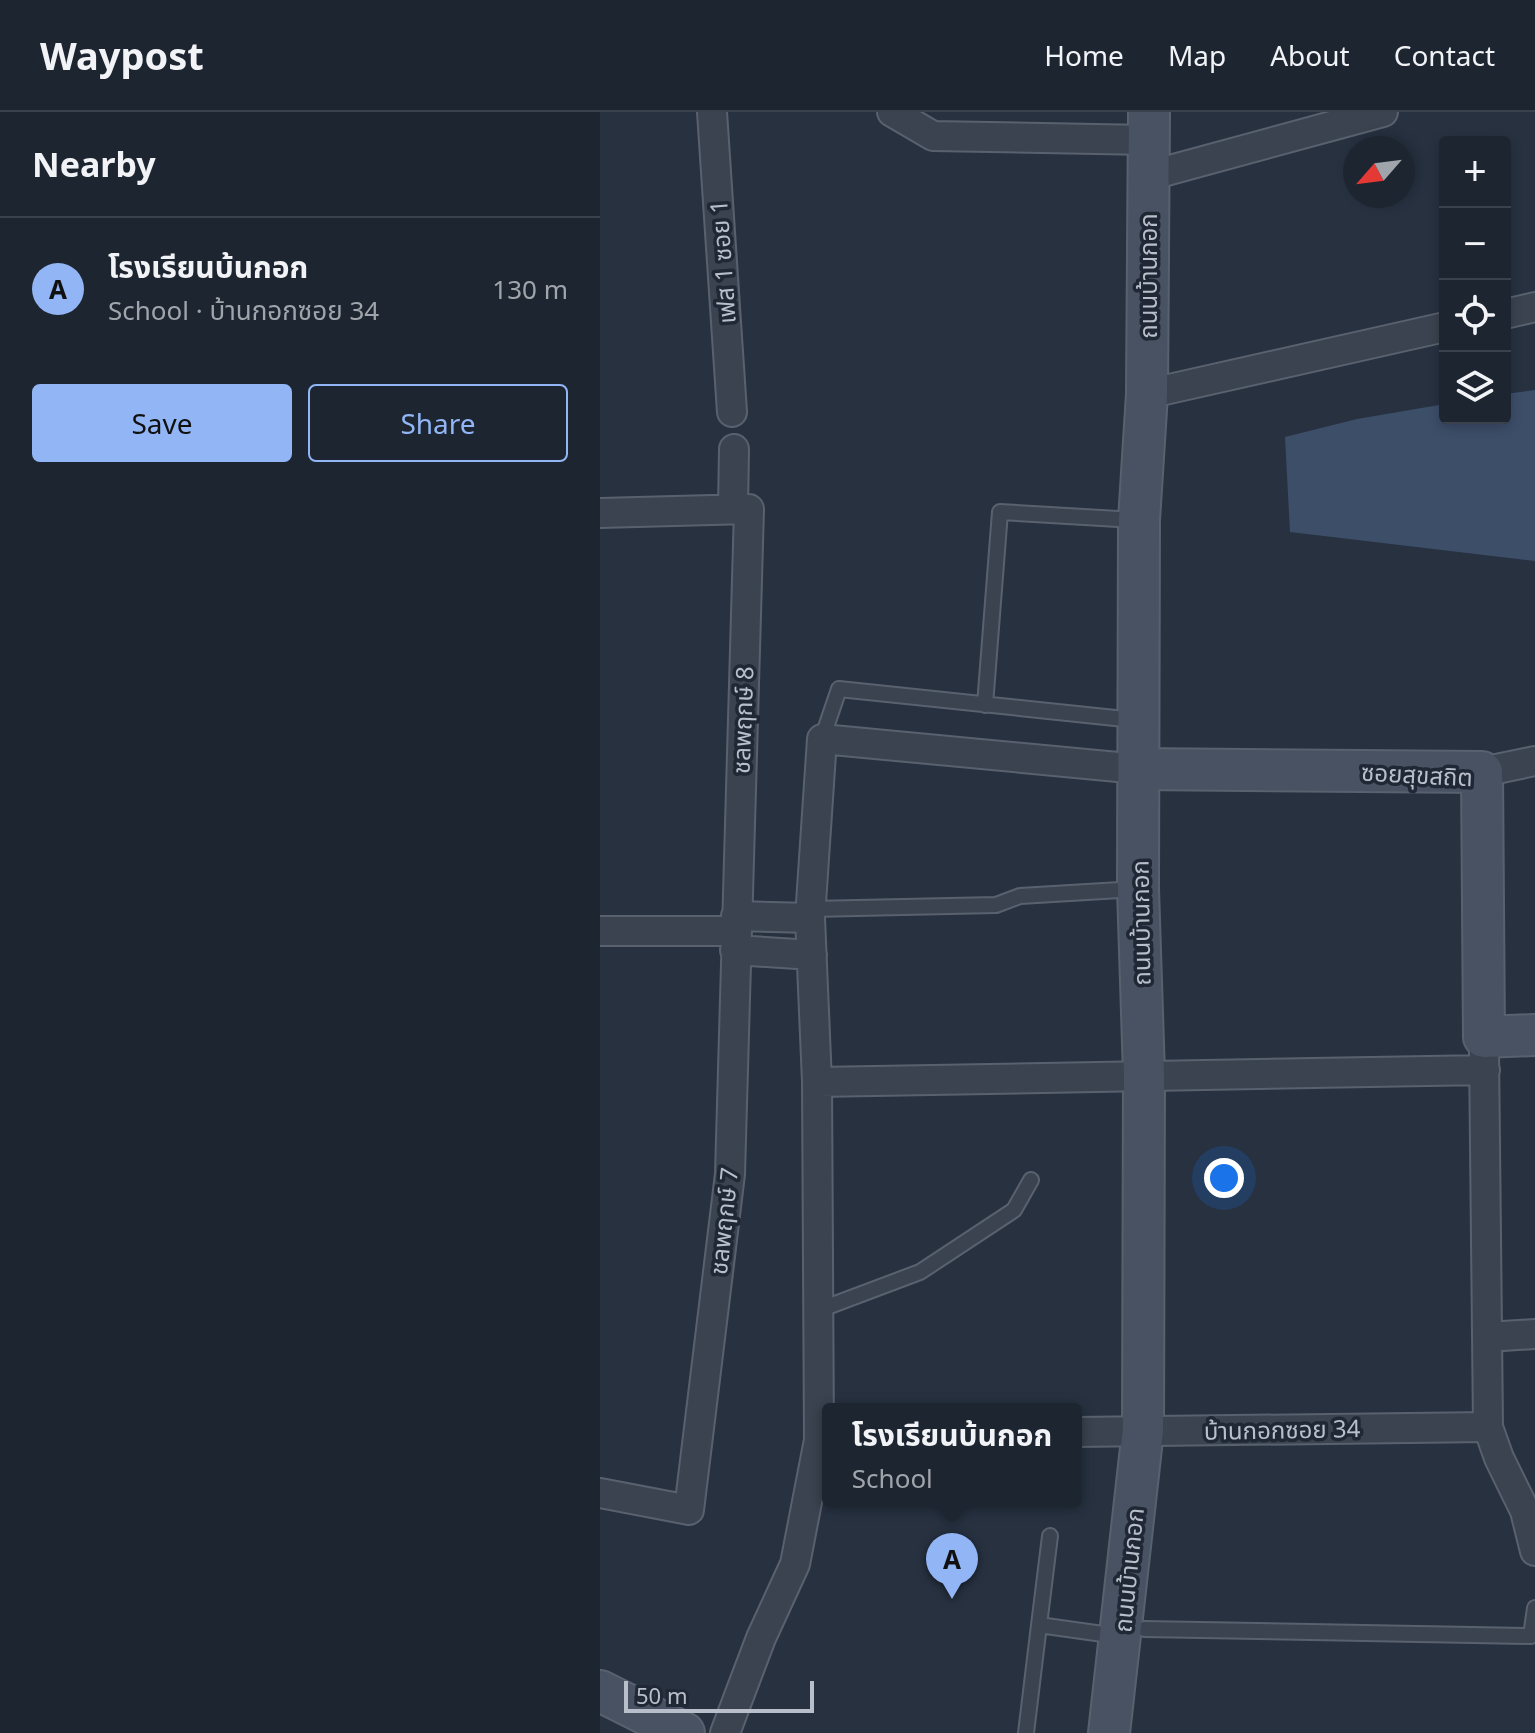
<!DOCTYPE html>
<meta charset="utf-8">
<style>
body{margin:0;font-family:"Noto Sans","Noto Sans Thai",sans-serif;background:#2a313c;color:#f1f3f6}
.controls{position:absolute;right:24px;top:24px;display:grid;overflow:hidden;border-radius:8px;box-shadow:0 4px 12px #0003}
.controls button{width:72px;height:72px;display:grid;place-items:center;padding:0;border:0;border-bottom:2px solid #3b424c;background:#1d2530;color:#f1f3f6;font:40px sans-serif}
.compass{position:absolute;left:743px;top:24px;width:72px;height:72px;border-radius:50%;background:#1d2530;box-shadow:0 4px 12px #0003;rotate:242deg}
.scale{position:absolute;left:24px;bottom:20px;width:190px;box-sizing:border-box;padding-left:8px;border:4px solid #b8bfcb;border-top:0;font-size:22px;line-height:28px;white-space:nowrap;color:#b8bfcb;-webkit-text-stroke:6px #202836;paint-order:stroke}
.you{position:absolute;left:624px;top:1066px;width:28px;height:28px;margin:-20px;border:6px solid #fff;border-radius:50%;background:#1a73e8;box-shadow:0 0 0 12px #1a73e833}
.badge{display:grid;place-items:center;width:52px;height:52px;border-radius:50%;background:#92b6f5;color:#111;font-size:26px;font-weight:700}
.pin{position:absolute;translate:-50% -66px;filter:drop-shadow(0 2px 4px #0008)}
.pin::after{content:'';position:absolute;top:42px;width:28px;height:24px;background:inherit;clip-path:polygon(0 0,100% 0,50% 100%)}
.popup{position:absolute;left:222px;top:1291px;width:260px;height:104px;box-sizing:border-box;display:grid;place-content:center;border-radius:8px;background:#1d2530;filter:drop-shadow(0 2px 6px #0005);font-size:26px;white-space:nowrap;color:#a0a5ab}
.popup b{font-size:30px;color:#f1f3f6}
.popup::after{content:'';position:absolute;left:50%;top:100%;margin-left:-16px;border:16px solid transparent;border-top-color:#1d2530}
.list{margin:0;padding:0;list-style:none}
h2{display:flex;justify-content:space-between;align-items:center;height:104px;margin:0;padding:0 32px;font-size:34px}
h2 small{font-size:26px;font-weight:400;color:#a0a5ab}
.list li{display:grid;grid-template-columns:52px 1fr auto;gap:24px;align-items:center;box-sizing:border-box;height:144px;padding:0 32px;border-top:2px solid #3b424c}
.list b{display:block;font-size:30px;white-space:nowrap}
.list p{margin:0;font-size:26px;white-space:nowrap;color:#a0a5ab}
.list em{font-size:26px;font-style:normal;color:#a0a5ab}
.actions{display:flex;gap:16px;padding:24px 32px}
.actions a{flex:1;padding:18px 0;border:2px solid #92b6f5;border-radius:8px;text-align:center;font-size:28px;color:#92b6f5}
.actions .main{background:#92b6f5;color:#111}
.icon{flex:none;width:44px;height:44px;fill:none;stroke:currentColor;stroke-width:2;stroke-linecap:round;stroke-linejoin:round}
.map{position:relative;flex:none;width:935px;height:1621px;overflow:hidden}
header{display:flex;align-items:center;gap:48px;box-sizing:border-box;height:112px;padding:0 40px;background:#1d2530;border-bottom:2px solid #3b424c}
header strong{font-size:38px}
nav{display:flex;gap:44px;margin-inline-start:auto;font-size:28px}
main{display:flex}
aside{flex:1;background:#1d2530}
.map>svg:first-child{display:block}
.water{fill:#3d4e69}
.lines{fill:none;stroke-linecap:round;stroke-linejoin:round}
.lane-casing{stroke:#59616e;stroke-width:18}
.street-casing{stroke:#59616e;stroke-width:32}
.secondary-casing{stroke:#59616e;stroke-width:44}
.lane{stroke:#3b4350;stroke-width:14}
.street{stroke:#3b4350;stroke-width:28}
.secondary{stroke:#495263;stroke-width:40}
.labels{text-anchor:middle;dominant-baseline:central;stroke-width:7;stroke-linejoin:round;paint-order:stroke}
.street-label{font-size:24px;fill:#b8bfcb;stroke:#202836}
</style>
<header>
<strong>Waypost</strong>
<nav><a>Home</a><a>Map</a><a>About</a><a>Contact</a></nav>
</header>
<main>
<aside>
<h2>Nearby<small></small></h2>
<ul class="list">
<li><span class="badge">A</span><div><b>โรงเรียนบ้นกอก</b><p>School · บ้านกอกซอย 34</p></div><em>130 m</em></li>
</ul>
<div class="actions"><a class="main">Save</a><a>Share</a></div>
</aside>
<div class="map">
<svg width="935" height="1621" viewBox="0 0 935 1621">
<rect width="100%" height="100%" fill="#273140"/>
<path class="water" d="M 935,278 L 935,449 L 690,420 L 685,325 L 757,307 L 845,292 L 845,306 L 905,306 L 905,282 Z"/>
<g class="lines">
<defs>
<path id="lane" d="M 385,593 L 400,400 L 535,408
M 222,627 L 239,577 L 534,608
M 211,797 L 396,793 L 420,784 L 537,777
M 219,1198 L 320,1160 L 414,1098 L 431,1068
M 439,1513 L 450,1424
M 544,1517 L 931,1524 L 935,1496
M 426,1621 L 439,1513 L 517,1524"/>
<path id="street" d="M 112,0 L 132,300
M 292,0 L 333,24 L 548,28
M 548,64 L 783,0
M 905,202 L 935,195
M 547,282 L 845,215
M 133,397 L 134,337
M 0,401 L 149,397 L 130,1062 L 89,1398 L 0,1381
M 882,660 L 935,649
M 136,804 L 210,806
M 0,819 L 136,819
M 135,838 L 212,843
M 884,938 L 888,1315 L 899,1346 L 925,1399 L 935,1439
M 217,970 L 885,958
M 887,1225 L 935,1222
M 476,1320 L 888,1315
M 125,1621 L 161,1526 L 195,1452 L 219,1328 L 217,970 L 210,806 L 222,627 L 539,657"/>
<path id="secondary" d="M 539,657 L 882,660 L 884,925 L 935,923
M 0,1579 L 84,1621
M 509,1621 L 543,1318 L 544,963 L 538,777 L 539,408 L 547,282 L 549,0"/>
</defs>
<use href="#lane" class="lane-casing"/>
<use href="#street" class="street-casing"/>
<use href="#secondary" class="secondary-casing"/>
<use href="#lane" class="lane"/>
<use href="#street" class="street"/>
<use href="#secondary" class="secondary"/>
</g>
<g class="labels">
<g class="street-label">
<text transform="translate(122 150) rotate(-94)">เฟส 1 ซอย 1</text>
<text transform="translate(547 164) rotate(-90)">ถนนบ้านกอก</text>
<text transform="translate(142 608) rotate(-88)">ชลพฤกษ์ 8</text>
<text transform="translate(817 662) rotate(3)">ซอยสุขสถิต</text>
<text transform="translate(540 811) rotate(-91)">ถนนบ้านกอก</text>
<text transform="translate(123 1109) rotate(-84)">ชลพฤกษ์ 7</text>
<text transform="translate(682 1317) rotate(-1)">บ้านกอกซอย 34</text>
<text transform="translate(528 1458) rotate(-84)">ถนนบ้านกอก</text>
</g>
</g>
</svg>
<div class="controls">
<button>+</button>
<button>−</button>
<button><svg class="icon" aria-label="locate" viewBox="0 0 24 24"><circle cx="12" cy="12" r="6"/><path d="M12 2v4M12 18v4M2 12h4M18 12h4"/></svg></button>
<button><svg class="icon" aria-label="layers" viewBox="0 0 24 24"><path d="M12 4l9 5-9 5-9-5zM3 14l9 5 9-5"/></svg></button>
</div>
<svg class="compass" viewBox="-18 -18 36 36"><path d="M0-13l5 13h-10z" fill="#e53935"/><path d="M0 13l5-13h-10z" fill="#a0a5ab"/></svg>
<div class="scale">50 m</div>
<div class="you"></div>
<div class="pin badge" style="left:352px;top:1487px">A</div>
<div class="popup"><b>โรงเรียนบ้นกอก</b>School</div>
</div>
</main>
